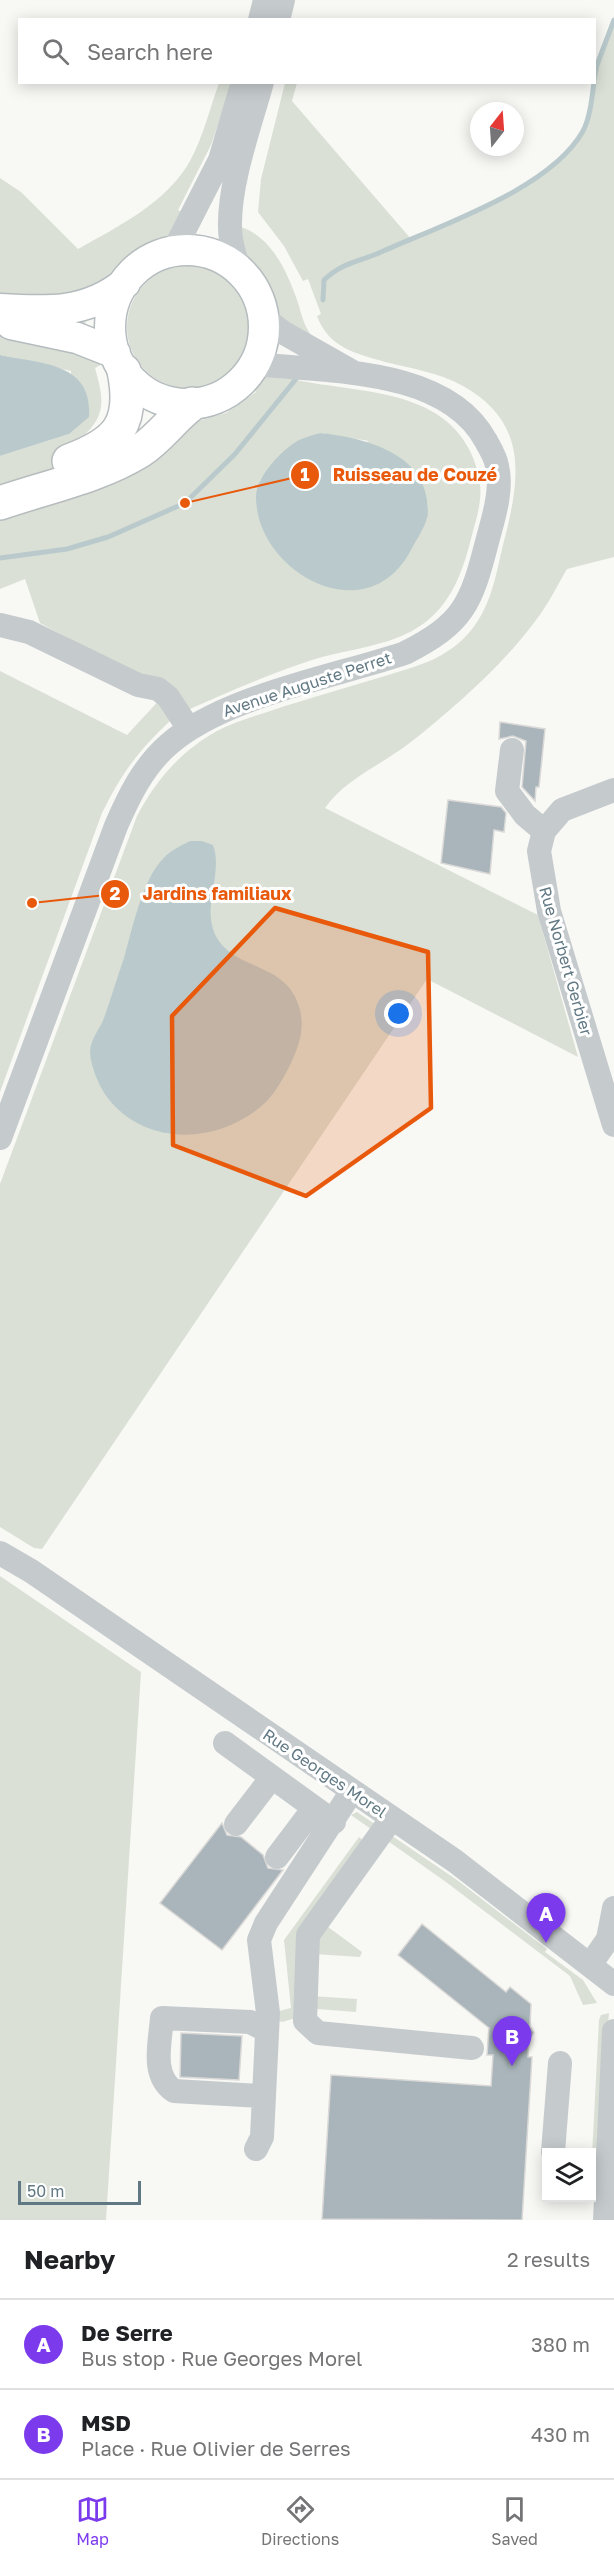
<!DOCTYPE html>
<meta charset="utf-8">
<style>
body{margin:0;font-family:"Golos Text",sans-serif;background:#f2f2f2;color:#202124}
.controls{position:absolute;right:18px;bottom:18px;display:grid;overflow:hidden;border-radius:0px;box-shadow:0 3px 15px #0003}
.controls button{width:54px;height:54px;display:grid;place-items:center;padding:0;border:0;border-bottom:2px solid #e0e0e0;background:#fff;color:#202124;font:30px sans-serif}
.compass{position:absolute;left:470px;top:102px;width:54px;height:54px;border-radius:50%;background:#fff;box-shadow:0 3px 15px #0003;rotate:17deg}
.scale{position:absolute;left:18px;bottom:15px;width:123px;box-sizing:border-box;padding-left:6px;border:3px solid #607883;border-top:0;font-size:16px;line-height:21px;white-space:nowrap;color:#607883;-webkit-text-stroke:4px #fff;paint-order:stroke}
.you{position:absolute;left:399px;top:1014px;width:21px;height:21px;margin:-15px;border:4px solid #fff;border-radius:50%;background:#1a73e8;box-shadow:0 0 0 9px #1a73e833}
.badge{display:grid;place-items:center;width:39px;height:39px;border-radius:50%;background:#7c3aed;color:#fff;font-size:20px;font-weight:700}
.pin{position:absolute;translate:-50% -50px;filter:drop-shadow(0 2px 3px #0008)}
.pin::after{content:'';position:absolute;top:32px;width:21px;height:18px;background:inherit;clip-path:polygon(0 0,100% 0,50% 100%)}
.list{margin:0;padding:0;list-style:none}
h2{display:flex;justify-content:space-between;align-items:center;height:78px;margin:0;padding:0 24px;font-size:26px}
h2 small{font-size:20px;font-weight:400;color:#757577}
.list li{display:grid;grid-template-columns:39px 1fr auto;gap:18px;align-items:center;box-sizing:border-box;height:90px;padding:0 24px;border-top:2px solid #e0e0e0}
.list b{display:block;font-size:22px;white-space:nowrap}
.list p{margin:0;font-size:20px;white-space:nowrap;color:#757577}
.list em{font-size:20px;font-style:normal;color:#757577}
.icon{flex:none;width:33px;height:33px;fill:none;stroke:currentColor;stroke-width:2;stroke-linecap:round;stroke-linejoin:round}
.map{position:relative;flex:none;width:614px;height:2220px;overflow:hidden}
.search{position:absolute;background:#fff;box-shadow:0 3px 15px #0003;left:18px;right:18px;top:18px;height:66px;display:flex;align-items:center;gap:15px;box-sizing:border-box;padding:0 21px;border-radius:0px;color:#757577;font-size:22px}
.sheet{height:258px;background:#fff}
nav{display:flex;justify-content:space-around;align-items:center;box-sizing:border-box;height:84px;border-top:2px solid #e0e0e0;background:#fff;font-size:16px;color:#757577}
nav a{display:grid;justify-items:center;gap:3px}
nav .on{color:#7c3aed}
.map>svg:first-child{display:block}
.green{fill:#dae0d5;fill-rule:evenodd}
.water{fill:#bacacc}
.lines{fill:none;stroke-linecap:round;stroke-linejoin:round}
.stream{stroke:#bacacc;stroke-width:5}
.building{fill:#a9b5ba;stroke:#dad9d7;stroke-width:1.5}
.major-casing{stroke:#b5bcbf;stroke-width:33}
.highway-casing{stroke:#b7bcbf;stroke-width:36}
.minor{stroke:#c5cacd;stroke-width:24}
.major{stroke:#fff;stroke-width:30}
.highway{stroke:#fff;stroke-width:33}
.marked{fill:#e8590c;fill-opacity:0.2;stroke:#e8590c;stroke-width:4.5;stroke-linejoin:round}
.labels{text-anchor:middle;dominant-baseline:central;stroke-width:6;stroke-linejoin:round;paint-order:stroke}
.street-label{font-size:16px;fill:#607883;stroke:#fff}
.leader{fill:none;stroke:#e8590c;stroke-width:2}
.callout-dot{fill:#e8590c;stroke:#fff;stroke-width:2}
.mark-label{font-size:18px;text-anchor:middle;font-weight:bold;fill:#fff}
.callout-label{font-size:18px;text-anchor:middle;font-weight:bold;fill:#e8590c;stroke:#fff;stroke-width:6;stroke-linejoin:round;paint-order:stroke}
</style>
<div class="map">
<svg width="614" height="2220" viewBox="0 0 614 2220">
<rect width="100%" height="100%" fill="#f8f8f5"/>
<path class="green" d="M 614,20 L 614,557 L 567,569 C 557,586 548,605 536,620 C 502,666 456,706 411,742 C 383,764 345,779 325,808 L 538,915 L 578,1057 L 427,979 L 42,1549 L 34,1548 L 0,1527 L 0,1184 L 137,816 C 156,780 181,751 217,731 C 238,720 262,714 285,706 C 318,696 351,686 385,676 C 406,669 429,664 448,651 C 467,639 481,620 489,598 C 496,580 499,560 504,541 C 520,479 529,423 463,386 C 440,373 410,368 385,362 C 355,353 329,348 317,316 L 321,314 L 308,279 L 303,281 L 284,246 L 258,212 L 261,179 L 285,83 L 297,83 L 292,101 L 411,239 L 535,180 L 577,141 L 585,128 L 597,65 Z
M 219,83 L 232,83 L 211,145 L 178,210 L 184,213 L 169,235 L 135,250 L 106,280 L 83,294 L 88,350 L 104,363 L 95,368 C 104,400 107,416 80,439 L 126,476 L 195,422 L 226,413 L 256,392 L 252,388 L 266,375 L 284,377 C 347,394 437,384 470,451 C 477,466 482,483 480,499 C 479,513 474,526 471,539 C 461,578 448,611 412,631 C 382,647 344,650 312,660 C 270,674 230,691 190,709 L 148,681 L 40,623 L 25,579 L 0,589 L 0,456 L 69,434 L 71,371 L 0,355 L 0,178 L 21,192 L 78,249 C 119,226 166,203 190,161 C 203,137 210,108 219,83 ZM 320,433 L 369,441 L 260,481 L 298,441 Z
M 241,227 C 271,237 287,271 297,300 C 301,311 303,325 311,335 L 276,315 L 266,285 L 244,251 Z
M127 327a61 61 0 1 1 122 0a61 61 0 1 1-122 0Z
M 0,671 L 127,735 L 163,696 L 170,721 C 137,752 122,773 102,813 L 0,1092 Z
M 0,1576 L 141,1672 L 106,2220 L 0,2220 Z
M 357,1812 L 457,1880 L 547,1949 L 545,1952 L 583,1980 L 597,2003 L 583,2005 L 570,1976 L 446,1882 L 351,1815 Z
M 359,1837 L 366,1843 L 301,1932 L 296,2018 L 282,2022 L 274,2019 L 275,2012 L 291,2008 L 284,1940 Z
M 324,1924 L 362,1952 L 360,1957 L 314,1954 Z
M 311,1996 L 357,1999 L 356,2012 L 317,2009 Z
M 609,2013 L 597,2155 L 592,2156 L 599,2020 L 601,2015 Z"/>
<path class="water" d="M 0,355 C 41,364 93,362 89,417 L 69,434 L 0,456 Z
M 320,433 C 360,437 421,451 427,500 C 427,506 429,513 427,518 C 424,529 416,540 411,550 C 367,634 256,572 256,497 C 256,477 282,449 299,440 C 305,437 313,435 320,433 Z
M 190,841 L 202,841 L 213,845 C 225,876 195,915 223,946 C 247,971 289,966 300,1010 C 305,1031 298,1049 289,1067 C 283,1079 276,1091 267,1101 C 223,1144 146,1149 107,1097 C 99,1086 90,1065 90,1051 C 91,1038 100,1029 104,1018 C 111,998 117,978 124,958 C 132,930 142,882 161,861 C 169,851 180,846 190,841 Z"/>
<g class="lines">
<path class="stream" d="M 594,80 L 597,65 L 614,20
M 323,300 L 324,280 C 343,262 359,262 381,252 C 439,226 551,189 583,131 C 590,118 592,98 594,82
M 0,558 L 67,549 L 108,537 L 185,503 L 235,454 L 296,379"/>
</g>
<path class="building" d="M 500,722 L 545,729 L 539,787 L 536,787 L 535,801 L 522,787 L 526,741 L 513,736 L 499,739 Z
M 448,800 L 501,807 L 506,813 L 504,832 L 494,830 L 490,874 L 441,863 Z
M 222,1823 L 227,1835 L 241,1837 L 263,1855 L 268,1868 L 283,1870 L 222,1950 L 160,1903 Z
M 422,1924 L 506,1992 L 510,1987 L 531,2004 L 530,2026 L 534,2033 L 529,2039 L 528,2057 L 532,2057 L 522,2220 L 322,2219 L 331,2075 L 491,2086 L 493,2055 L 487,2055 L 489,2028 L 398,1955 Z
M 181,2033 L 242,2036 L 239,2080 L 180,2077 Z"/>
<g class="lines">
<defs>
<path id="major" d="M110 327a77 77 0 1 1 154 0a77 77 0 1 1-154 0Z
M 0,309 C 47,312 87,314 125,283
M 11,324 L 77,338 L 115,353"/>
<path id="highway" d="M 69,461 C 117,443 135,425 124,371
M 0,503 C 46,487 98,477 140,451 C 160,438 173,418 192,404"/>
</defs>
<use href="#major" class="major-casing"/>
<use href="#highway" class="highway-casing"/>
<path class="minor" d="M 260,20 L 265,0
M 278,20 L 283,0
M 173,252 L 220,160 L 243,82
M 240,272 C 235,257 230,242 230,227 C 229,182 250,126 262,82
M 264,318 L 284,333 L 351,371
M 0,625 L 29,632 L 138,685 L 158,689 L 168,697 L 189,729
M 512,750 L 507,791 L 525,815 L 544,831
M 614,790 L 562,810 L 544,831 L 539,851 L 549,911 L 614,1125
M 0,1138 L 116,826 C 129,796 143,767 168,745 C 223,696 334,677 405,653 C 464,623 471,604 487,542 C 493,519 503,490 497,466 C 496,458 490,448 486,441 C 446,367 328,372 255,364
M 0,1553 L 31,1571 L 455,1861 L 614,1984
M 225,1743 L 334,1822
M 392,1818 L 308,1935 L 305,2021 L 318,2033 L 472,2048
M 236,1824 L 272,1777
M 277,1857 L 314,1808
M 590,1965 L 608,1939 L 614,1908
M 262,2096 L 174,2091 C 151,2075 160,2044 162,2018 L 250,2022 L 266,2030
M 256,2149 L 262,2137 L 268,2013 L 259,1940 L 266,1923 L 352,1791
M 553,2152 L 560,2063
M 605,2220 L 614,2031"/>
<use href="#major" class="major"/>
<use href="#highway" class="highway"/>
</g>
<path class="marked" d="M 275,908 L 428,952 L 431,1108 L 306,1196 L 173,1145 L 172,1016 Z"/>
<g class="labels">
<g class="street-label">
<text transform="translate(307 684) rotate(-18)">Avenue Auguste Perret</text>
<text transform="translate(566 961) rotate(74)">Rue Norbert Gerbier</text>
<text transform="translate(325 1773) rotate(34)">Rue Georges Morel</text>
</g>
</g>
<path class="leader" d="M185 503L305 475M32 903L115 894"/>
<g class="callout-dot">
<circle cx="185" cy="503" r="6"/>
<circle cx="32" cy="903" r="6"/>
<circle cx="305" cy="475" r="15"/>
<circle cx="115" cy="894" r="15"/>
</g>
<g class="mark-label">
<text x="305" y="481">1</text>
<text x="115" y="900">2</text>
</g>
<g class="callout-label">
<text x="415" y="481">Ruisseau de Couzé</text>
<text x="217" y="900">Jardins familiaux</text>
</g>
</svg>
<div class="controls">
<button><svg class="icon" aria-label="layers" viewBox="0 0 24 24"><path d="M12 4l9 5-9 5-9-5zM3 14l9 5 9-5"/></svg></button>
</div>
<svg class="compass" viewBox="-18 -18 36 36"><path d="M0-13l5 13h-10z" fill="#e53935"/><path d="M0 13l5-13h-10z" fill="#757577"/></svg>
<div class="scale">50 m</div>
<div class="you"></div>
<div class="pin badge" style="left:546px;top:1943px">A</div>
<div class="pin badge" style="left:512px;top:2066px">B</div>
<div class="search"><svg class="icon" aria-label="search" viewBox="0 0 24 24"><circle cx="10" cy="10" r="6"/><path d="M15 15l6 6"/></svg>Search here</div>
</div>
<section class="sheet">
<h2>Nearby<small>2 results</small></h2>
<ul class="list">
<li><span class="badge">A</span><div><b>De Serre</b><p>Bus stop · Rue Georges Morel</p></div><em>380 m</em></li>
<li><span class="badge">B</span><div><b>MSD</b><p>Place · Rue Olivier de Serres</p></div><em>430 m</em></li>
</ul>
</section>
<nav>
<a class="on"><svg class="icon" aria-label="map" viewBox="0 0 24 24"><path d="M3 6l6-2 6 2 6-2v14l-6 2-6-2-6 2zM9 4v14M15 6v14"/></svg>Map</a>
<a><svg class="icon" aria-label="directions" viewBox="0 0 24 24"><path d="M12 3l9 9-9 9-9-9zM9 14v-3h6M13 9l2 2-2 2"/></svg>Directions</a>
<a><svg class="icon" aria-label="saved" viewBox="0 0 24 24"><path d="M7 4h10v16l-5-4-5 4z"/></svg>Saved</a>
</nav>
